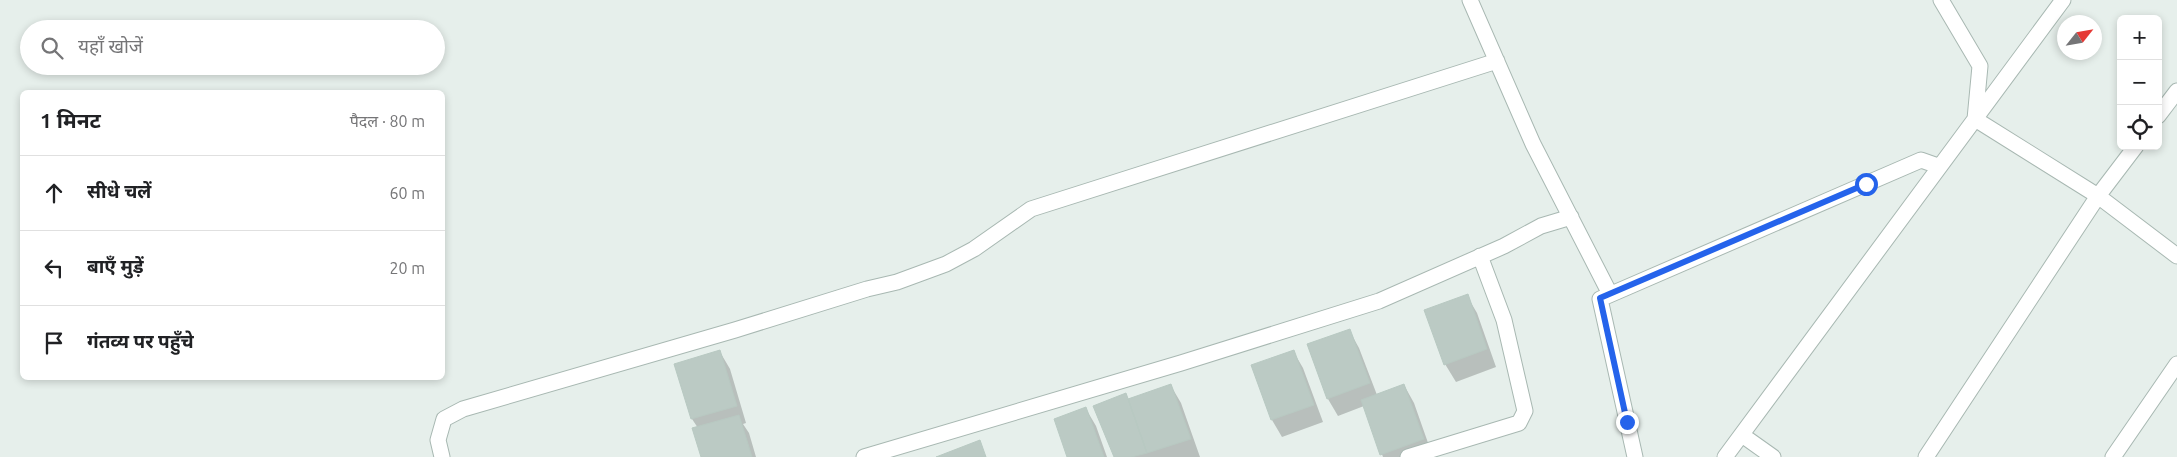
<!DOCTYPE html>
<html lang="hi">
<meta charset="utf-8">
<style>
body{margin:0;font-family:Ubuntu,"Noto Sans Devanagari",sans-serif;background:#f6f6f6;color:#202124}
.controls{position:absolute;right:15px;top:15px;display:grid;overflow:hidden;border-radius:8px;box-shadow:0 2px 8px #0003}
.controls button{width:45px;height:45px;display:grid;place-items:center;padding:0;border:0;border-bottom:1px solid #e0e0e0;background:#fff;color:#202124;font:25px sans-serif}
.compass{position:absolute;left:2057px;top:15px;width:45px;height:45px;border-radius:50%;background:#fff;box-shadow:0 2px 8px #0003;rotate:59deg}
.stop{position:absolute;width:15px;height:15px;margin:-11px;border:4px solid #2563eb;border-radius:50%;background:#fff}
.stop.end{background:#2563eb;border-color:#fff;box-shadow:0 1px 5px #0008}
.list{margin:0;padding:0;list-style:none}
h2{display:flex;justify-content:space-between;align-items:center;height:65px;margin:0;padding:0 20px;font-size:21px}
h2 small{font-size:16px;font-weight:400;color:#757577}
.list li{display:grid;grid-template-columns:32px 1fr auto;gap:15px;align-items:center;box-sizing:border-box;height:75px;padding:0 20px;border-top:1px solid #e0e0e0}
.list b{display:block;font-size:19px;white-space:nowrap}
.list em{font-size:16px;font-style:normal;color:#757577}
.icon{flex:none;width:28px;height:28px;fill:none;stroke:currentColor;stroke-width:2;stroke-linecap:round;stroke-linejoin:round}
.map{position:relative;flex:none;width:2177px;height:457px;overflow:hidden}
.search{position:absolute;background:#fff;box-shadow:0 2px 8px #0003;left:20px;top:20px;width:425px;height:55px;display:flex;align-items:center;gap:12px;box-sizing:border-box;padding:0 18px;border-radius:28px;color:#757577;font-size:19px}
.panel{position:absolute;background:#fff;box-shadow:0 2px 8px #0003;left:20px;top:90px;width:425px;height:290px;border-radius:8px}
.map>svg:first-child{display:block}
.shadow{fill:#0003}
.building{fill:#bbcac4;stroke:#b8c9c2}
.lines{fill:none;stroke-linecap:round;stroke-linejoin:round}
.street-casing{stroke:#a8b8b2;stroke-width:17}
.street{stroke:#fff;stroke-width:15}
.route{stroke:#2563eb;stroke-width:6}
</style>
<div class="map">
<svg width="2177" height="457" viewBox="0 0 2177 457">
<rect width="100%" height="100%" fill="#e6efeb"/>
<path class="shadow" d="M 1467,296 L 1477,313 L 1496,367 L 1456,382 L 1445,364 Z
M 1349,330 L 1359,348 L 1377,395 L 1404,385 L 1414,403 L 1433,457 L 1383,457 L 1364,406 L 1338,416 L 1328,399 L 1308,345 Z
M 1293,351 L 1303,368 L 1323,422 L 1282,437 L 1272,420 L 1253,366 Z
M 720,352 L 730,369 L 746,423 L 743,424 L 749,433 L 756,457 L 703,457 L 698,428 L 692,419 L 676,365 Z
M 1171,386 L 1181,403 L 1200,457 L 1115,457 Z
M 1086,409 L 1096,426 L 1107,457 L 1068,457 Z"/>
<path class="building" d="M 1468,294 L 1487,349 L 1444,365 L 1424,310 Z
M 1350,329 L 1370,383 L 1327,399 L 1307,344 Z
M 720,350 L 737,406 L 691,419 L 674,364 Z
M 1294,350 L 1314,405 L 1271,420 L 1251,365 Z
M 1171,384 L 1191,439 L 1147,453 L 1128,399 Z
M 1404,384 L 1424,439 L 1380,455 L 1361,400 Z
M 1126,393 L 1147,453 L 1131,457 L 1114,457 L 1093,406 Z
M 1086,407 L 1104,457 L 1067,457 L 1054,419 Z
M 739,415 L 752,457 L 701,457 L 692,428 Z
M 980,440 L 986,457 L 936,457 Z"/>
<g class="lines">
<defs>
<path id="street" d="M 1470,0 L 1533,144 L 1610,294
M 1941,0 L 1980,66 L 1975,119 L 2098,196 L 2177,256
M 2158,116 L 2177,91
M 1742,435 L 1773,457
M 442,457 L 438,440 L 444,419 L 463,409 L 735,330 L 867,289 L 897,282 L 946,264 L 974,249 L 1031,209 L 1497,61
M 864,457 L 1181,363 L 1379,301 L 1504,246 L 1541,226 L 1571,217
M 1408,457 L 1519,423 L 1525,411 L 1504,320 L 1480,256
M 1635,457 L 1600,299 L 1921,160 L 1938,166
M 1725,457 L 2063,0
M 1926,457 L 2098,196 L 2136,146
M 2113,457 L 2177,364"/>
</defs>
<use href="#street" class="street-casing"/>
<use href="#street" class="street"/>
</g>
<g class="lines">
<path class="route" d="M 1627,422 L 1600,298 L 1866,184"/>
</g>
</svg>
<div class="controls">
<button>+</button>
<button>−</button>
<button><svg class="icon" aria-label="locate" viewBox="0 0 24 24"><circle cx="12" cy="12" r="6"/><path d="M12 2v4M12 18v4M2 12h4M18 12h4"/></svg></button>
</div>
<svg class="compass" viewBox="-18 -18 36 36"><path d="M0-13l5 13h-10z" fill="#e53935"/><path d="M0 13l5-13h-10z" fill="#757577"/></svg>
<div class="stop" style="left:1866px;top:184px"></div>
<div class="stop end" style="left:1627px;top:422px"></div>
<div class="search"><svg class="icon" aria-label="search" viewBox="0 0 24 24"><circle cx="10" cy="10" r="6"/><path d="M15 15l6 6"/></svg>यहाँ खोजें</div>
<section class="panel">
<h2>1 मिनट<small>पैदल · 80 m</small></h2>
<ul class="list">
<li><svg class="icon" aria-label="ahead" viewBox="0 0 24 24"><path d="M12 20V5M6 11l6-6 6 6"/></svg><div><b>सीधे चलें</b></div><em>60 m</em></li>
<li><svg class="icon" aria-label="left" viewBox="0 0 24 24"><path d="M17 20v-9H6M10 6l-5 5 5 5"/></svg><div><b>बाएँ मुड़ें</b></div><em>20 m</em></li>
<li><svg class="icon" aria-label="arrive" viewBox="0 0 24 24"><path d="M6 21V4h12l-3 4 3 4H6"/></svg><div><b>गंतव्य पर पहुँचे</b></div></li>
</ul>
</section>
</div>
